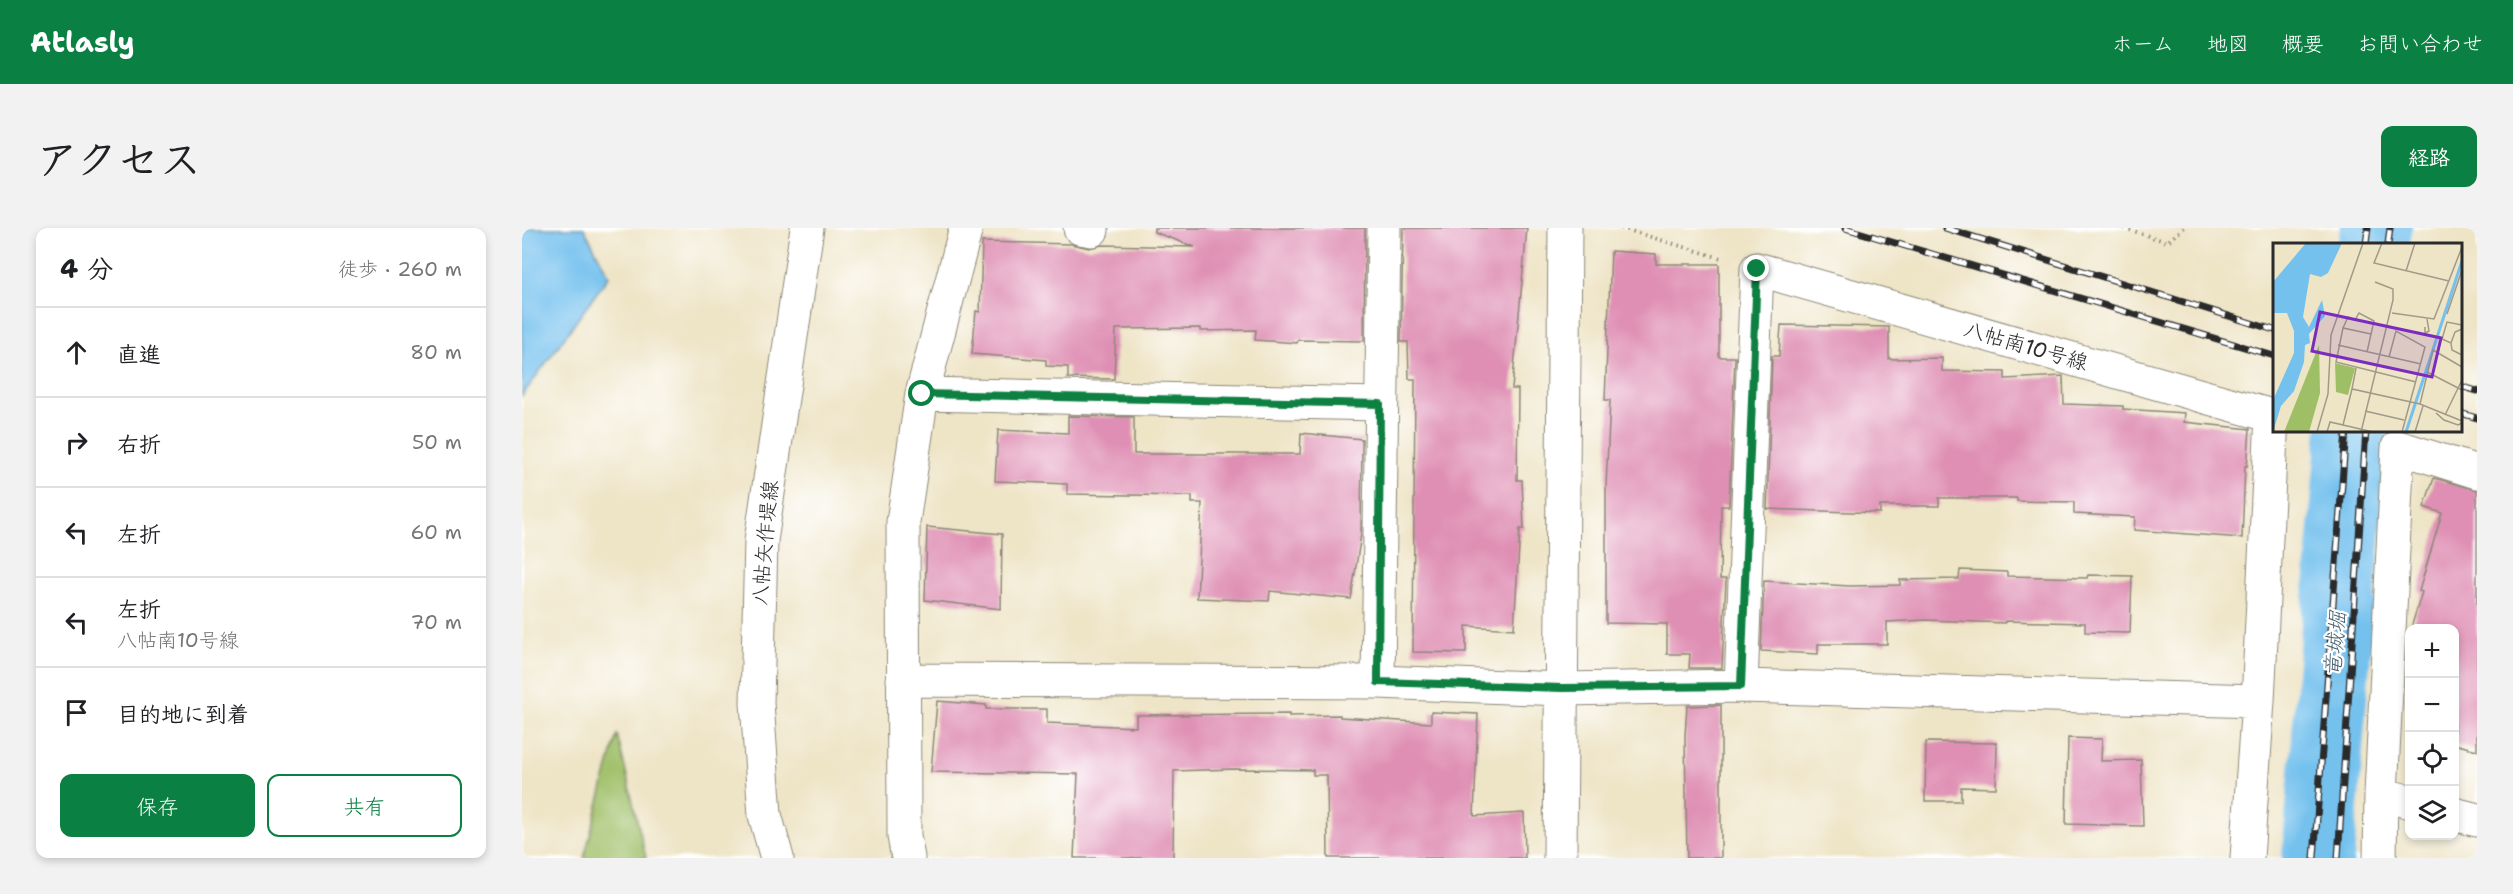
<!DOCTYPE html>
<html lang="ja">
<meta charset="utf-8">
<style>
body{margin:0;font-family:"Shantell Sans","Klee One",sans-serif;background:#f2f2f2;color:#202124}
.controls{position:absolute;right:18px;bottom:18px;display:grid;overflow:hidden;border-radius:12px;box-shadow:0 3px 9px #0003}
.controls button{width:54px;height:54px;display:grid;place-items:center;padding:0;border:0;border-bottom:2px solid #e0e0e0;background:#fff;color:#202124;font:30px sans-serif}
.stop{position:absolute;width:18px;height:18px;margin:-14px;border:4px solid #0b8043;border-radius:50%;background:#fff}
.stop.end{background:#0b8043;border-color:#fff;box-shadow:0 2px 6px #0008}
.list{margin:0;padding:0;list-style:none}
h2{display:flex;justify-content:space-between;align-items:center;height:78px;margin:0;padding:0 24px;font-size:26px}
h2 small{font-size:20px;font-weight:400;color:#757577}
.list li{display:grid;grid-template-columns:39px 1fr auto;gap:18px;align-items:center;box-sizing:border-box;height:90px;padding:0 24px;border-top:2px solid #e0e0e0}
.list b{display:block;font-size:22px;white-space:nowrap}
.list p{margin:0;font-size:20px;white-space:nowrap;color:#757577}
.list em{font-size:20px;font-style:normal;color:#757577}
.actions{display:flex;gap:12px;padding:18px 24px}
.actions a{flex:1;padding:14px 0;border:2px solid #0b8043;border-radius:12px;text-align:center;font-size:21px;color:#0b8043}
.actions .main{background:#0b8043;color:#fff}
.icon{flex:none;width:33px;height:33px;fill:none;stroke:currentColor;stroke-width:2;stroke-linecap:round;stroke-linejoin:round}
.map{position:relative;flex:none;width:1955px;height:630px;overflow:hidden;border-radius:12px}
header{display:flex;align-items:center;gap:36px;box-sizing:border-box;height:84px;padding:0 30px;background:#0b8043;color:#fff}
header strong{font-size:28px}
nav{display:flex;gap:33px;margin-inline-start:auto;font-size:21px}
.intro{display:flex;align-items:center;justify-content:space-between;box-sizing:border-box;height:144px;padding:0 36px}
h1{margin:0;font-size:42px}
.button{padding:15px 27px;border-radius:12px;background:#0b8043;color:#fff;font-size:21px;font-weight:700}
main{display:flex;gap:36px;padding:0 36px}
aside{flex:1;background:#fff;border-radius:12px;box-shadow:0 3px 9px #0003}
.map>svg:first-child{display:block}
.green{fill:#9fbf67;stroke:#657549;stroke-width:1.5}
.water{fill:#74c1ee;stroke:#50768c;stroke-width:1.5}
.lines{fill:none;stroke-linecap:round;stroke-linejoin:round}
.river{stroke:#74c1ee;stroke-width:72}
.building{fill:#df8fb4}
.minor-casing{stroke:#8c8878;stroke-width:35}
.tertiary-casing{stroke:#8c8878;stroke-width:35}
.path{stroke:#8c8878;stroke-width:4;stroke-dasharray:1.5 4.5;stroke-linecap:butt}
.minor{stroke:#fff;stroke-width:33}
.tertiary{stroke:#fff;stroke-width:33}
.rail-casing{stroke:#2b2b2b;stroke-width:7}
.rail{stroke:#fff;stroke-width:4.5;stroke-dasharray:14;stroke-linecap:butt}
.route{stroke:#0b8043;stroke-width:8}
.labels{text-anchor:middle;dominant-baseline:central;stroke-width:4.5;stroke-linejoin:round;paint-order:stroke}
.street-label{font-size:21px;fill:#2b2b2b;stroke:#fff}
.water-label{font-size:22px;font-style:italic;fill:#45606f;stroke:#fff}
.inset-river{fill:none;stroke:#74c1ee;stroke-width:3}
.inset-road{fill:none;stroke:#a09a88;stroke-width:1.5}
.view{fill:#7b2cbf;fill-opacity:0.15;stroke:#7b2cbf;stroke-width:3}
.inset-edge{fill:none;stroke:#2b2b2b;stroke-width:3}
</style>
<header>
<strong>Atlasly</strong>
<nav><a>ホーム</a><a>地図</a><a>概要</a><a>お問い合わせ</a></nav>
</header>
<div class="intro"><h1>アクセス</h1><a class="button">経路</a></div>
<main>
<aside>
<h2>4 分<small>徒歩 · 260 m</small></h2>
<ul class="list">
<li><svg class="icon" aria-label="ahead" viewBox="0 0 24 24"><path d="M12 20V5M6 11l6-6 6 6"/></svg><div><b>直進</b></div><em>80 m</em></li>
<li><svg class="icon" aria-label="right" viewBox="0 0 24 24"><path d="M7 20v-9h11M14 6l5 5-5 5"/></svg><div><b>右折</b></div><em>50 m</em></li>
<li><svg class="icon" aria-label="left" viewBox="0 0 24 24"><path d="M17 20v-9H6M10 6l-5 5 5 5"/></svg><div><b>左折</b></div><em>60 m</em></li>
<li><svg class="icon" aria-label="left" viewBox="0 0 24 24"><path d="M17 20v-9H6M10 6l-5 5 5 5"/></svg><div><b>左折</b><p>八帖南10号線</p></div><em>70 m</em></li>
<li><svg class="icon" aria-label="arrive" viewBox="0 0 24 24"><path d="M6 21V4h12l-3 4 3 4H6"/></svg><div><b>目的地に到着</b></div></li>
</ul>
<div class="actions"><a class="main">保存</a><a>共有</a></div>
</aside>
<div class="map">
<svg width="1955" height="630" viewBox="0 0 1955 630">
<rect width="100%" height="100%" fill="#fff"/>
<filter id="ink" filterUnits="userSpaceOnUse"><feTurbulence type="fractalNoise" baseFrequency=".0167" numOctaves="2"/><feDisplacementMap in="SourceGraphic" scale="12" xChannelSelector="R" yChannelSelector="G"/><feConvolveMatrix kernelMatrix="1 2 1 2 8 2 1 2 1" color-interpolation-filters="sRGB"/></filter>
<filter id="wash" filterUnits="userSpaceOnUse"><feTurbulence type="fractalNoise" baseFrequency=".008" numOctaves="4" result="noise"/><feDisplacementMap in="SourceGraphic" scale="24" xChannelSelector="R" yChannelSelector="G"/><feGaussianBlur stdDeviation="1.35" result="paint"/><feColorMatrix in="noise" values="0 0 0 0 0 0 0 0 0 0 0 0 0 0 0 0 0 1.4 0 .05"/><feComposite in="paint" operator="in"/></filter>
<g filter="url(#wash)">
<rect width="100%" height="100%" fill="#eee4c6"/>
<path class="green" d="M 95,506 L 124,630 L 62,630 Z"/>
<path class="water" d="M 0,0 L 62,0 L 87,48 L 0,168 Z"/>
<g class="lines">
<path class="river" d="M 1852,16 L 1854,0
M 1796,630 L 1831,202"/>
</g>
<g id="blocks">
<path class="building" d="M 632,0 L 843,0 L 842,113 L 776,112 L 775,115 L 733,112 L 734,102 L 678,103 L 678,100 L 594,101 L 592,151 L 546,150 L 546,139 L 524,138 L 524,132 L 450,126 L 454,83 L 458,84 L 460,14 L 549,16 L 567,20 L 580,17 L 673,19 L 632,4 Z
M 881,0 L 1005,0 L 990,161 L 996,161 L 995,252 L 1000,252 L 1002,301 L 998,301 L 992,401 L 944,398 L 944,425 L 891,424 L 893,151 L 887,151 L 886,114 L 879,114 Z
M 1089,23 L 1134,26 L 1134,36 L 1197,36 L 1197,129 L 1213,129 L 1207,278 L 1199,278 L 1198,351 L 1204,351 L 1200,440 L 1167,440 L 1168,426 L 1145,426 L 1145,396 L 1084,395 L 1084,259 L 1088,172 L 1083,172 Z
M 1259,97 L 1367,99 L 1367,131 L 1420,130 L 1420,143 L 1483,144 L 1483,151 L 1541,148 L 1542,176 L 1601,178 L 1601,181 L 1663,185 L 1662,194 L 1728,201 L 1725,238 L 1723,238 L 1720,310 L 1612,302 L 1613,289 L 1552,286 L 1552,274 L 1495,273 L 1495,270 L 1417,270 L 1417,278 L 1358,278 L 1358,285 L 1245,281 L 1250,128 L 1257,128 Z
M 546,188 L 612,189 L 612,226 L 778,226 L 779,205 L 840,211 L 839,306 L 829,371 L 748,363 L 747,373 L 675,370 L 680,275 L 670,275 L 670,268 L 545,266 L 545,256 L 473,253 L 476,202 L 546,205 Z
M 1912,250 L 1955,262 L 1955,522 L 1932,516 L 1932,400 L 1889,400 L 1900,364 L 1897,363 L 1920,285 L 1902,279 Z
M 405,299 L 480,306 L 479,381 L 403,372 Z
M 1438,342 L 1485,344 L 1485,348 L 1565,350 L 1566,347 L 1610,348 L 1608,405 L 1563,404 L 1563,395 L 1483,393 L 1483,395 L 1404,392 L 1365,394 L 1365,416 L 1296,416 L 1296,426 L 1239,423 L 1242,353 L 1328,358 L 1378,357 L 1378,352 L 1437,351 Z
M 415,473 L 464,477 L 464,481 L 525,481 L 525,495 L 614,499 L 614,487 L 767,486 L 767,488 L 818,487 L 818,489 L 909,495 L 909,484 L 956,486 L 952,588 L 1002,585 L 1003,630 L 806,630 L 805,547 L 791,547 L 791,542 L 712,541 L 652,543 L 651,630 L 552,630 L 556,546 L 409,544 Z
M 1199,477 L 1199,630 L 1165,630 L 1163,508 L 1165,478 Z
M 1546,510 L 1580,511 L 1579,533 L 1619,532 L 1621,598 L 1544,596 Z
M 1404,514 L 1475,515 L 1474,560 L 1439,559 L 1439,573 L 1403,573 Z"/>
</g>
</g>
<g filter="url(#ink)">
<use href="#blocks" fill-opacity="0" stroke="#8c8878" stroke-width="1.5"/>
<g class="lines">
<defs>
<path id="minor" d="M 558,0 L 570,2 L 570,0
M 400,166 L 444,0
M 381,452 L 856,454 L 1040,461 L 1219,458 L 1736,473
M 856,454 L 862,0
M 1219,458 L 1235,41 L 1750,188 L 1736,473 L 1725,630
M 1859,566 L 1888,574
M 1932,586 L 1955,592
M 255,630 L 243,587 L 235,475 L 239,313 L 285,0
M 386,630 L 382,608 L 381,294 L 400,166 L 858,176
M 1858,630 L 1859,566 L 1876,219 L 1955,244"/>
<path id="tertiary" d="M 1038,630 L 1043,0"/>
</defs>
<use href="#minor" class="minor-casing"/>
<use href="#tertiary" class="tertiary-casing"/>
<path class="path" d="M 1099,0 L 1202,31
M 1602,0 L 1645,14 L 1662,0"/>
<use href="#minor" class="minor"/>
<use href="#tertiary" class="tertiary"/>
<defs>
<path id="rail" d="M 1323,0 L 1752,128
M 1423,0 L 1752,102
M 1844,16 L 1846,0
M 1866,16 L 1868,0
M 1938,158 L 1955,163
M 1938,185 L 1955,190
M 1792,630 L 1824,202
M 1816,630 L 1844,202"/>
</defs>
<use href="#rail" class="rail-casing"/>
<use href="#rail" class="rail"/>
</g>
</g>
<g class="lines" filter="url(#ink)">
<path class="route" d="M 400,166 L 858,176 L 856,454 L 1040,460 L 1219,458 L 1235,41"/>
</g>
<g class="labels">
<g class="street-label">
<text transform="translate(1504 118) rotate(16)">八帖南10号線</text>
<text transform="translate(243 315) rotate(-85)">八帖矢作堤線</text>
</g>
<g class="water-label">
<text transform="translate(1813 416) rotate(-85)">竜城堀</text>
</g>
</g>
<g transform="translate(1751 15)">
<rect width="189" height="189" fill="#eee4c6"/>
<path d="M 46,102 L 47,150 L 36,189 L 11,189 ZM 62,120 L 82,125 L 75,152 L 63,149 Z" fill="#9fbf67"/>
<path d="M 33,0 L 69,0 L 55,30 L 48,34 L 37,31 L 30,74 L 36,84 L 49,57 L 52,73 L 36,91 L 37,100 L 32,102 L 31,119 L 21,148 L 8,163 L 0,189 L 0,157 L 21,110 L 21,88 L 14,70 L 0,70 L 0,39 Z" fill="#74c1ee"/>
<path class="inset-river" d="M 133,189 L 189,18"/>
<path class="inset-road" d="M 109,0 L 101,20 L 176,38M 133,28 L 142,0M 119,70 L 161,76 L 189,4M 174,71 L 189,27M 189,82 L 174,79 L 169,96 L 178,100 L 182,89 L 189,86M 152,84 L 152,90 L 156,88 L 154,76M 70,85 L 75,74 L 82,77 L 86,70 L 101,78 L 94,109M 98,91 L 70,85 L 63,119 L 143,139M 178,100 L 179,107 L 189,112M 65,102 L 148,121M 116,114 L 123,88 L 152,104 L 129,189M 154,129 L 189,147M 79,146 L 83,125M 147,161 L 160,107 L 189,124M 92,168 L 131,177M 163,170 L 171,177 L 185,182 L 189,180M 172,172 L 189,137M 70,182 L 79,146 L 147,161 L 189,178M 44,189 L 55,151 L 58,92 L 90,0M 54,189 L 57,179 L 100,189M 88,189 L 120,57 L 120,46 L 102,39M 142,189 L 150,163"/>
<path class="view" d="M 47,69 L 168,95 L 159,134 L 39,108 Z"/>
<rect width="189" height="189" class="inset-edge"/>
</g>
</svg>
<div class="controls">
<button>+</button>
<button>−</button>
<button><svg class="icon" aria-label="locate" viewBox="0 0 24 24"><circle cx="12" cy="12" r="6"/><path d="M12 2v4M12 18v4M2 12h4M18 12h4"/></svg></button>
<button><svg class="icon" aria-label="layers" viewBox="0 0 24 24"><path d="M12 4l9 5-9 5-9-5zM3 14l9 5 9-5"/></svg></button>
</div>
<div class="stop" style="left:400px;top:166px"></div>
<div class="stop end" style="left:1235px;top:41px"></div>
</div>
</main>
